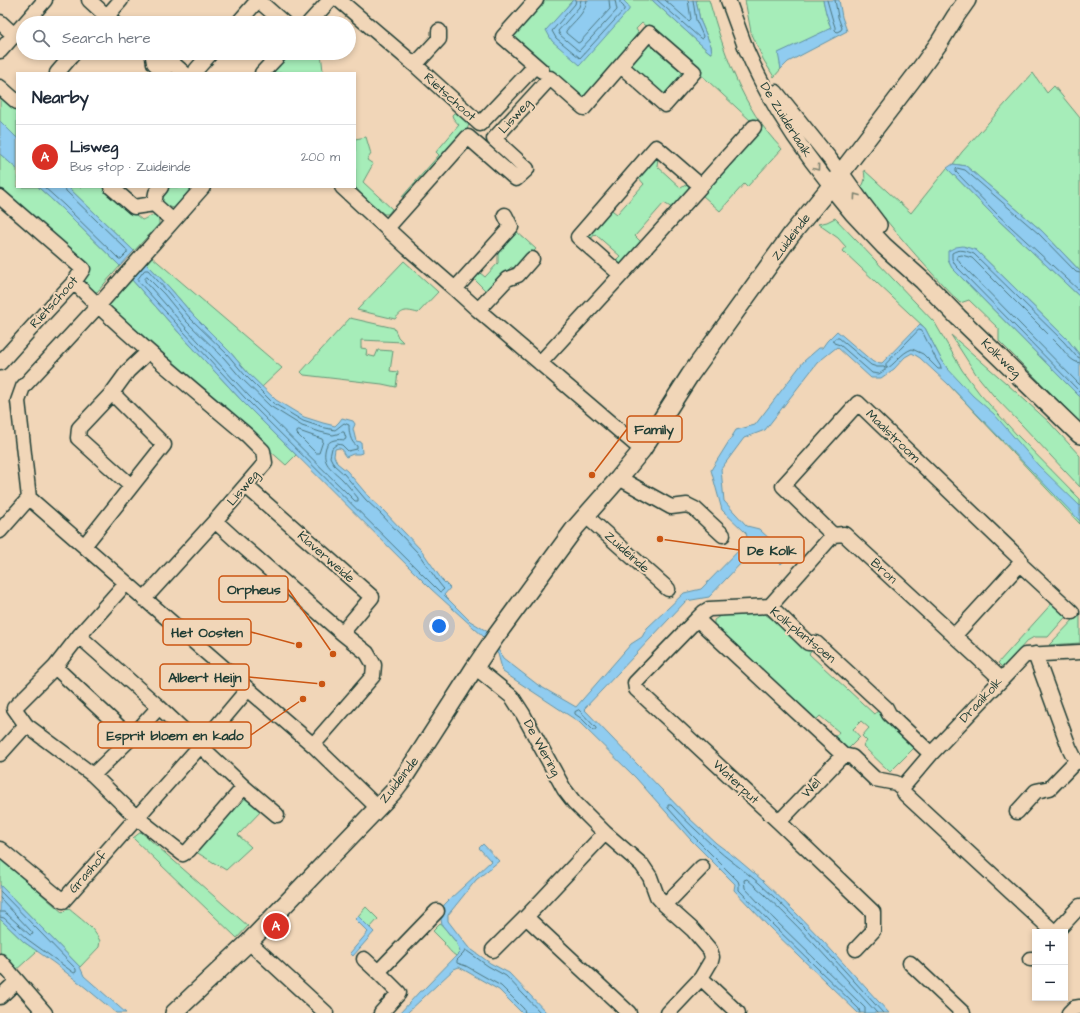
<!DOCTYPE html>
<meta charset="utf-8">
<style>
body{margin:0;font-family:"Architects Daughter",sans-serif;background:#f6f6f7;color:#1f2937}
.controls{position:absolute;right:12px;bottom:12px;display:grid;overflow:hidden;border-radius:0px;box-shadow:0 2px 6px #0003}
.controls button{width:36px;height:36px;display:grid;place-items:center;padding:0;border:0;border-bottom:1px solid #e0e1e3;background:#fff;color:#1f2937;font:20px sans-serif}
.you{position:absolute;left:439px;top:626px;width:14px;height:14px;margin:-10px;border:3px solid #fff;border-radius:50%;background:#1a73e8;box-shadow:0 0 0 6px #1a73e833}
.badge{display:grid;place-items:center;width:26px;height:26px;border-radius:50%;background:#d93025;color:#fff;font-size:13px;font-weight:700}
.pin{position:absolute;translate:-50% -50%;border:2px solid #fff;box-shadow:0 1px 4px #0006}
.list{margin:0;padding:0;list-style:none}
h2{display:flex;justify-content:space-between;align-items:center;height:52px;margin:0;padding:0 16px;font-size:17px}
h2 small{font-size:13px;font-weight:400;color:#747a83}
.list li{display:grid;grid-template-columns:26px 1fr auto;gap:12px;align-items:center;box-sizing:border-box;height:64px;padding:0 16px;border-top:1px solid #e0e1e3}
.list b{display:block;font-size:15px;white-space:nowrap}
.list p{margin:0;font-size:13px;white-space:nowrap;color:#747a83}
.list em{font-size:13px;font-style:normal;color:#747a83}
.icon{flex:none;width:22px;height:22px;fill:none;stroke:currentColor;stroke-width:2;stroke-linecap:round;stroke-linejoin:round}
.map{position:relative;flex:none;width:1080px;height:1013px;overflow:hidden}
.search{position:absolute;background:#fff;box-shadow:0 2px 6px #0003;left:16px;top:16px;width:340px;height:44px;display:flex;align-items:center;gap:10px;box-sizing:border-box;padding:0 14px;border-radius:22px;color:#747a83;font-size:15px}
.panel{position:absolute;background:#fff;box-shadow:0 2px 6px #0003;left:16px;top:72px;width:340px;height:116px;border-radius:0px}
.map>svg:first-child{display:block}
.green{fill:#a6edb9;stroke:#629576}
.water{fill:#90ccf0;stroke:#6393a5}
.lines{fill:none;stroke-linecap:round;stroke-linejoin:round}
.shore{stroke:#4c767f;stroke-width:1}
.minor-casing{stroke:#1f3d34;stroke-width:17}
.tertiary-casing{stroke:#1f3d34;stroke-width:20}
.minor{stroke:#f1d6b8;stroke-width:14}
.tertiary{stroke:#f1d6b8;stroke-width:17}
.oneway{stroke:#7d826f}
.labels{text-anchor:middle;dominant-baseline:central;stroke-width:4;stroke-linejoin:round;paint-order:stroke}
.street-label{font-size:13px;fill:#1f3d34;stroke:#f1d6b8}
.leader{fill:none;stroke:#ca5512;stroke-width:1.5}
.callout-dot{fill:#ca5512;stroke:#f1d6b8;stroke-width:1.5}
.callout{fill:#f1d6b8;stroke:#ca5512;stroke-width:1.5}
.callout-label{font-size:14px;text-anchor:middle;font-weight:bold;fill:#1f3d34}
</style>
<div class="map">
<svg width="1080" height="1013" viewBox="0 0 1080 1013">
<rect width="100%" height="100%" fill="#f1d6b8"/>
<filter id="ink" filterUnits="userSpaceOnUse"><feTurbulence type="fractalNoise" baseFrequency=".025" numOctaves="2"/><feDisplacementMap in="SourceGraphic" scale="8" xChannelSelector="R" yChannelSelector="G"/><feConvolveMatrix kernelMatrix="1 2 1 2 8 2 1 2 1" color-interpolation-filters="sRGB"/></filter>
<g filter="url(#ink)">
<path class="green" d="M 546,0 L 573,0 L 547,30 L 624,1 L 624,0 L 652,0 L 709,52 L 712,53 L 711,46 L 700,20 L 696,0 L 709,0 C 725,55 741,106 782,149 L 747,187 L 744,184 L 720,211 L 702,195 L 751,121 L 708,81 L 642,23 L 636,29 L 641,37 L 583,99 L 516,42 L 514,36 Z
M 745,0 L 823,0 L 829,23 L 832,28 L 779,53 L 781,69 L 774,77 L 763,59 L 751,32 Z
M 648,44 L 682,72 L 684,78 L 664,100 L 627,68 Z
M 286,53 L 321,53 L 323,71 L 320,73 L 268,73 Z
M 1033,73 L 1047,93 L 1054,86 L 1080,118 L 1080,271 L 1042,231 L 966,166 L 953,164 L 962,152 Z
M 0,96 L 17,111 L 17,138 L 0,121 Z
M 455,112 L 469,124 L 466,133 L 405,201 L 402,197 L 439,155 L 436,152 L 459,125 L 453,118 L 452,115 Z
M 366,137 L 371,154 L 367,160 L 373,164 L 363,182 L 392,209 L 388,214 L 384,214 L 366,199 L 355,187 L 355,139 Z
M 0,154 L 17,169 L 17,187 L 38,187 L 61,208 L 120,266 L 97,292 L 91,291 L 82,282 L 81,276 L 0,191 Z
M 658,157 L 657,166 L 681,188 L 690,182 L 688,190 L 672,208 L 664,203 L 635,236 L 641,242 L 624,262 L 619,265 L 614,262 L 620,256 L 595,234 L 590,240 L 587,233 L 609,208 L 617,214 L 644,184 L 637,176 L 654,158 Z
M 947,168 L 995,217 L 1080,297 L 1080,355 L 1067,339 L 976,250 L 948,260 L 952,268 L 1080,397 L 1080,422 L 999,341 L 999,329 L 969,300 L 960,303 C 924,266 892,228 860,188 C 866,183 865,177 864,170 L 911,213 Z
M 68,187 L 103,187 L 142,220 C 148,218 159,208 159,224 L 134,251 Z
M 166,187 L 192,187 L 174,208 L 166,206 L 158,197 Z
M 835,218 L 935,323 L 962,370 L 980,394 L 1017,435 L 1080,499 L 1080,524 L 948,384 L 947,368 L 940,357 L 925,328 L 843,251 L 846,247 L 838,238 L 818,224 L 827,222 Z
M 516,231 L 536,249 L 517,269 L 511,267 L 487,292 L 473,278 L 479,272 L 485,277 L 498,263 L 498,251 Z
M 152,257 L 282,368 L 262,387 L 247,372 L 230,352 L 193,315 L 170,288 L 146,263 Z
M 404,261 L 438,292 L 418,313 C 406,310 403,309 395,319 L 357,310 Z
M 132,280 L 181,335 L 242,401 L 296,455 L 286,465 L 108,307 Z
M 350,318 L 394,328 L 398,337 L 403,342 L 361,340 L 361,348 L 367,349 L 366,355 L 375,357 L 378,350 L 393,351 L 390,371 L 398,372 L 396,387 L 382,384 L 304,375 L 301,372 Z
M 951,335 L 1006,383 L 1049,422 L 1080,456 L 1080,487 L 1021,424 L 993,395 L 976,374 Z
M 1054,601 L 1069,613 L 1048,637 L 1034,637 L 1027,641 L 1003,668 L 998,663 Z
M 763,613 L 772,619 L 774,617 L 814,648 L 809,654 L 874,714 L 881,709 L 880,715 L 916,746 L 890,772 L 863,746 L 867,741 L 862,736 L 869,728 L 861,721 L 853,729 L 860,737 L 847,750 L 832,740 L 839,732 L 820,716 L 813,723 L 806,711 L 721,631 L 716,632 L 711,624 L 714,624 L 714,620 L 720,616 Z
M 1080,613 L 1080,643 L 1049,645 Z
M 246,794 L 263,809 L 238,835 L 251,847 L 226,870 L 196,852 Z
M 141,832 L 248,926 L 237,938 L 133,838 Z
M 0,858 L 63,913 L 68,908 C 79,918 94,927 100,941 L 99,947 L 80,967 L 0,885 Z
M 366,907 L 378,919 L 370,928 L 358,916 Z
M 0,919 L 24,942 L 37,951 L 15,971 L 0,954 Z
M 440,924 L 442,925 L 456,942 L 461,951 L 456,956 C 451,953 448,948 444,944 L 445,943 L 433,931 Z"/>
<path class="water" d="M 573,0 L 624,0 L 624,1 L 629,6 L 629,10 L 580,65 L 552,41 L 546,30 Z
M 652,0 L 696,0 L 700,20 L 711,46 L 712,53 L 709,52 Z
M 823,0 L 839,0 L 842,17 L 847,31 L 788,62 L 781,69 L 778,53 L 831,28 L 826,13 Z
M 0,121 L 17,138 L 17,169 L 0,154 Z
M 953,164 L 966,166 L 1042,231 L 1080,271 L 1080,297 L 995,217 L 947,168 Z
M 38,187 L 68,187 L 134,251 L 120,266 L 61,208 Z
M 963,246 L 976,250 L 1067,339 L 1080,355 L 1080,397 L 952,268 L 948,260 L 948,251 L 956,247 Z
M 146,263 L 170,288 L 193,315 L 230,352 L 247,372 L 276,400 L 304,417 L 323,423 L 335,426 L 339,422 L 342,418 L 353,421 L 355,424 L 353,429 L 356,441 L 361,442 L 362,453 L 359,454 L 353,454 L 346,457 L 343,453 L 343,450 L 339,448 L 335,449 L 334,456 L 337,463 L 347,471 L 369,497 L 383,510 L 422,551 L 442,580 L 450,588 L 444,595 L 470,621 L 488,632 L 503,658 L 538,685 L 576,707 L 631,644 L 642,637 L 647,628 L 684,593 L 701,589 L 748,541 L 746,533 L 722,510 L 711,470 L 736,430 L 755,425 L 804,361 L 819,348 L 822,348 L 827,341 L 837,331 L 873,362 L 882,363 L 920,324 L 925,328 L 940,357 L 947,368 L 973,396 L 994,414 L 1038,465 L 1080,506 L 1080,521 L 948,384 L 920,358 L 912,353 L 905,357 L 894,369 L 881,378 L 871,378 L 837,347 L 817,363 L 765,430 L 744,438 L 721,469 L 724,501 L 747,526 L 759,529 L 788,556 L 781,564 L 760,543 L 709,597 L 686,601 L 584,709 L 689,818 L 716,843 L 736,858 L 762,880 L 795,912 L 823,941 L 889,1013 L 858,1013 L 768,926 L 734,890 L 735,884 L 690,839 L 636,778 L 579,722 L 503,672 L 498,654 L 484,637 L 431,589 L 242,401 L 181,335 L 132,280 Z
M 483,844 L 499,861 L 476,880 L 448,915 L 448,921 L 468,947 L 490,963 L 509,973 L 547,1013 L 522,1013 L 499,990 L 459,967 L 454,969 L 407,1013 L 400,1013 L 420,991 L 422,991 L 460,952 L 456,942 L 442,925 L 440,914 L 444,905 L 450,899 L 491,861 L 479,848 Z
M 0,885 L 80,967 L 84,976 L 126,1013 L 116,1013 L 86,988 L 54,963 L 24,942 L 0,919 Z
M 358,916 L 374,932 L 353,956 L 350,953 L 368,932 L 355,919 Z"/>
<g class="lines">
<path class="shore" d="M 576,0 L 575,4 L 552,31 L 556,38 L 580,58 L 624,10 L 624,7 L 620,3 L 620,0
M 581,0 L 579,7 L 558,31 L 560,35 L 579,51 L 617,10 L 615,0
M 587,0 C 586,13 573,22 566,31 L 566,33 L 578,43 L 580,42 L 610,9 L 609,0
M 657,0 L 700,38 L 702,39 L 703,36 L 696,20 L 693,0
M 665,0 L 689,21 L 691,19 L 688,0
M 827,0 L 833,21 L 835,27 L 835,30 L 837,32 L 841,30 L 842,28 L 838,17 L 835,0
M 44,187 L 64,205 L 119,259 L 121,259 L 127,253 L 127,250 L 66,191 L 65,187
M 145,270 L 148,270 L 167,291 L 190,318 L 227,354 L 244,374 L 273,403 L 303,421 L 321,427 L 335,430 L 344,423 L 349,425 C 349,432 350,442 357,446 L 357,449 L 348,451 L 342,445 L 337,444 L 332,448 L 330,457 L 334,465 L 344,474 L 366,500 L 380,513 L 418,553 L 439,583 L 443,588 L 444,589 L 442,591 L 440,592 L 434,586 L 245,398 L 184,332 L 138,281 L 138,279 Z
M 1080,273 L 1076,272 L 1039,234 L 965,170 L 957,168 L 956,169 L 956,172 L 998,215 L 1080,291
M 147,277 L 164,294 L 186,321 L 224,358 L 241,378 L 270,406 L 302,426 L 320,432 L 333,435 L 337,434 L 342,432 L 344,432 L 346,438 L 345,440 C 338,439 329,439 326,447 C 321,464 332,469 342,479 C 348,485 353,492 358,498 L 358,501 L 355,501 L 248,395 L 187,329 L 145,281 L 145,279 Z
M 919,330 L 922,331 L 936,359 L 941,367 L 941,369 L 938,369 L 923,354 L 912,349 C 901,353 897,362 888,368 L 886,367 L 886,364 Z
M 836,338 L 839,338 L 871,365 L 877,367 L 884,367 L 885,368 L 885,370 L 879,374 L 872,373 L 840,345 L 834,343 L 833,341 Z
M 1080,358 L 1076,356 L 1064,342 L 974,254 C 966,251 960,248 952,253 L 952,259 L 956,266 L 1080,392
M 1080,363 C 1071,362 1065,352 1060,346 L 972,258 L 962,255 L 957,256 L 957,258 L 960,263 L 1080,385
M 299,431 L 322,439 L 323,441 L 319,453 L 316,453 L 297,434 L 297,432 Z
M 579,710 L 596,728 L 596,730 L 593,730 L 582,719 L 575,714 L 575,712 Z
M 0,891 L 76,969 L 76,972 L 74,973 L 27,939 L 4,918 L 0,917
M 0,898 L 32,932 L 33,934 L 30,935 L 7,914 L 4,912 L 0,912
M 525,1013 L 524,1009 L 501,986 L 466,966 L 457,963 L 457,960 L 463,954 L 465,951 L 467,951 L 488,966 L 506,976 L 541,1013
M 860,1013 L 859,1009 L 771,923 L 739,890 L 739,884 L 738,881 L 693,836 L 668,808 L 668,805 L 671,805 C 684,819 698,832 712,845 C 727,859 744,870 759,883 C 804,924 843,969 883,1013
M 865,1013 L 865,1008 L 862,1005 L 774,919 L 745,888 L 744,880 L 747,879 C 794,919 835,967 877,1013"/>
<defs>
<path id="minor" d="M 89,0 L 114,23
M 258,0 L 284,23
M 339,0 L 415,65 L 480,124 L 535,66
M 536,0 L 503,37 L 542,71
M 728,0 C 734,16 740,33 746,49 C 767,98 797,144 831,186
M 0,22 L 14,35
M 25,23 L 45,0
M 101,23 L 121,0
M 238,23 L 258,0
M 309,23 L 330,0
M 0,51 L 23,25
M 157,53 L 153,57 L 154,63 L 165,73
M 159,53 L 161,53 L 184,73
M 415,65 L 439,39 L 439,31
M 196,70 L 211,53
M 57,73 L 74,53
M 262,73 L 281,53
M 0,87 L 17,102
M 776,92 L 830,159 L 840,173
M 111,187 L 134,207 L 154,204 L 173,221
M 203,187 L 98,306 L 23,387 L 18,401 L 29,498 L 248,689 L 313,745 L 378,808
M 342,187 L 408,248 L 455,289 L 478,310 L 642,450
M 0,197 L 83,269 L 74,282 L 45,313 L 0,363
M 154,204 L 156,193 L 161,187
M 387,228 L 468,137 L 516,179 L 527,169 L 494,139 L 550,78 L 584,108 L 649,33 L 694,72 L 665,105 L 621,66
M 621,275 L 578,237 L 656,147 L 701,186
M 74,282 C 129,337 189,386 248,436 L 263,451 L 265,463 L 215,521 L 144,599
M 455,289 L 511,227 L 505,215
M 478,310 L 507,279 L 518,275 L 532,259
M 540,363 L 621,275 L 754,127
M 619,478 L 671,507 L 687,505 L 695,509 L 723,535
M 131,486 L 78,438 L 79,428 L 112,393 L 128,371 L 148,352
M 586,516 L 668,589
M 215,521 L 238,542 L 342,633 L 372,597 L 246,486
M 0,531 L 29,498
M 833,535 L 783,486 L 858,403 L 1020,559 L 1020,564 L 954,636
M 84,546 L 164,445 L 112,393
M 1020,564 L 1072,612
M 126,583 L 79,636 L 55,667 L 14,708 L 26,725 L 93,775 L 136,817 L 183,854 L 189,850 L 244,787
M 770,606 L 833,535 L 844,534 L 1001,679
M 697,619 L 635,683 L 636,689 L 779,822 L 873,912 L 873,931 L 856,949
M 79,636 L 159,707 L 244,787 L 277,815
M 1035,654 L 1069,747 L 1076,761 L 1080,762
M 55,667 L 131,738 L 93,775
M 475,667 L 512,697 L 523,714 L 564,789 L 574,802 L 605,833 L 642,865 L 650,877 L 657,896 L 665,905 L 693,930 L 710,950 L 712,957 L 711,961 L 701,978 L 738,1013
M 131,738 L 159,707
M 313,745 L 373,676 L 374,665 L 367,653 L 342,633
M 0,754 L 26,725
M 931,754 L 889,714 L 886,708 L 816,643 L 808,643 L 770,606 L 709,609 L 704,612 L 697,619 L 843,755 L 852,757 L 875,779 L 896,783 L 902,788 L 905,794 L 1054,932
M 902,788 L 931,754 L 1025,655 L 1080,652
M 1017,812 L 1036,791 L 1050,788 L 1076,761
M 779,822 L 843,755
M 0,849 L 63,901 L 201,745 L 248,689
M 665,905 L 702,867
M 526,917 L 629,1013
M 1056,932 L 1080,906
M 249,942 L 326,1013
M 493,950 L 526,917 L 605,833
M 364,959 L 378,972
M 1030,959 L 1035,959
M 0,961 L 45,1013
M 910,963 L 963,1013
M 0,997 L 17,981
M 381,1013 L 399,993 L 378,972 L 437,911
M 668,1013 L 701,978
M 1069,1013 L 1074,1008 L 1080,1007"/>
<path id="tertiary" d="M 840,173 L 862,204 L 878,225
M 831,186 L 853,213 L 884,246 L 923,281 L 958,317 L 1080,435
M 174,1013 L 249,942 L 393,792 L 403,779 L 475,667 L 496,636 L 575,528 L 619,478 L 642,450 L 690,375 L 791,235 L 831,186 L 918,72 L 939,43 L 955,17 L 967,0"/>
</defs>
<use href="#minor" class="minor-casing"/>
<use href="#tertiary" class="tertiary-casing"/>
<use href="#minor" class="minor"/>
<use href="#tertiary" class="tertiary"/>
</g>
<defs><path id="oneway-chevron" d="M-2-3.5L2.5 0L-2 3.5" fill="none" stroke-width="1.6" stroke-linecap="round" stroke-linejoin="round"/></defs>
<g class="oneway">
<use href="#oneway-chevron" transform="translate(817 168) rotate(53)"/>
<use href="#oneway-chevron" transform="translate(856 196) rotate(-126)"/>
</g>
</g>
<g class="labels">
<g class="street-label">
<text transform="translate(450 97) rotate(42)">Rietschoot</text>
<text transform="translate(515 116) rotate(-48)">Lisweg</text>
<text transform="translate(786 120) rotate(58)">De Zuiderlaaik</text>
<text transform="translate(791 237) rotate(-53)">Zuideinde</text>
<text transform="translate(54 302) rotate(-48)">Rietschoot</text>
<text transform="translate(1001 358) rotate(44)">Kolkweg</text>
<text transform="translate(893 436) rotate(44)">Maalstroom</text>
<text transform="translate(243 488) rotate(-50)">Lisweg</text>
<text transform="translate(627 552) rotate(42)">Zuideinde</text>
<text transform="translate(326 557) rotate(41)">Klaverweide</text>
<text transform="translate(884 571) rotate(42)">Bron</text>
<text transform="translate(803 635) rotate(39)">Kolkplantsoen</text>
<text transform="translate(981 700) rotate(-47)">Draaikolk</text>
<text transform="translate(542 748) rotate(61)">De Wering</text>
<text transform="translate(399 780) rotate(-52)">Zuideinde</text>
<text transform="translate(736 782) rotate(43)">Waterput</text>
<text transform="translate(811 788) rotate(-47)">Wel</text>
<text transform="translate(88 872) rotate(-49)">Grashof</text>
</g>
</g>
<path class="leader" d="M592 475L627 429M660 539L739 550M333 654L288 589M299 645L251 632M322 684L249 677M303 699L251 735"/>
<g class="callout-dot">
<circle cx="592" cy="475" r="4"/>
<circle cx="660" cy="539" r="4"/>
<circle cx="333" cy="654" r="4"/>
<circle cx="299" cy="645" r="4"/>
<circle cx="322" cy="684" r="4"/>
<circle cx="303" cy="699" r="4"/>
</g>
<g class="callout">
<rect x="627" y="416" width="55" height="26" rx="4"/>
<rect x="739" y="537" width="65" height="26" rx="4"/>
<rect x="219" y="576" width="69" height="26" rx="4"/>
<rect x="163" y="619" width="88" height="26" rx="4"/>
<rect x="160" y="664" width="89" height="26" rx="4"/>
<rect x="98" y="722" width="153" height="26" rx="4"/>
</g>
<g class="callout-label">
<text x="654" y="434">Family</text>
<text x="772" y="555">De Kolk</text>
<text x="254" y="594">Orpheus</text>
<text x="207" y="637">Het Oosten</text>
<text x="205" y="682">Albert Heijn</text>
<text x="175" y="740">Esprit bloem en kado</text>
</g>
</svg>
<div class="controls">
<button>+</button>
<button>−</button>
</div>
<div class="you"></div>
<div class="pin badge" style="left:276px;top:926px">A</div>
<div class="search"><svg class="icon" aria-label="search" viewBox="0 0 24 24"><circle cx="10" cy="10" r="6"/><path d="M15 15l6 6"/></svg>Search here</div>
<section class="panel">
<h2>Nearby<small></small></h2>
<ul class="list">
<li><span class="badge">A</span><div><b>Lisweg</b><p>Bus stop · Zuideinde</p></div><em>200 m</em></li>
</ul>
</section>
</div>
